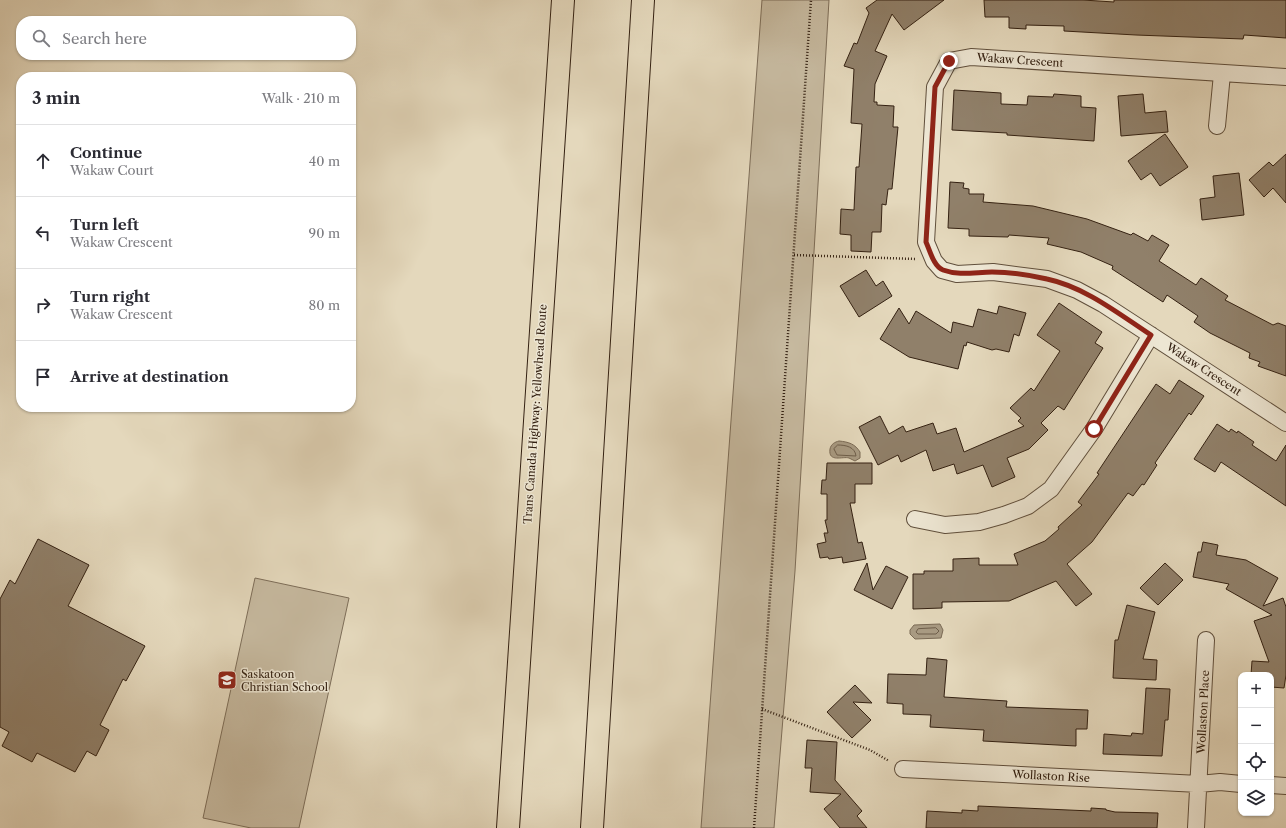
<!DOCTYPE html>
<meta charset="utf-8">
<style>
body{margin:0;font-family:"Libre Caslon Text",serif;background:#f7f7f7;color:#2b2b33}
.controls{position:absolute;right:12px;bottom:12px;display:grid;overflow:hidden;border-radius:8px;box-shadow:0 1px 3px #0004}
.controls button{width:36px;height:36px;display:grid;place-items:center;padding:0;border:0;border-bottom:1px solid #e1e1e2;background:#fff;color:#2b2b33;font:20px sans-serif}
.stop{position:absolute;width:12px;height:12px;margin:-9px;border:3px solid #8f2418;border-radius:50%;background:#fff}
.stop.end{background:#8f2418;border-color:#fff;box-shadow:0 1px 4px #0008}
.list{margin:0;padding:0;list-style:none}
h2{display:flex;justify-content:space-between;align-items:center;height:52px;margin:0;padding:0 16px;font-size:17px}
h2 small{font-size:13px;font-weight:400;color:#7c7c81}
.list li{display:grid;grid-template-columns:26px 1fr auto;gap:12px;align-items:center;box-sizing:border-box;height:72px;padding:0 16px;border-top:1px solid #e1e1e2}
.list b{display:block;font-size:15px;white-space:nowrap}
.list p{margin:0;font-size:13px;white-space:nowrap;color:#7c7c81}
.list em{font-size:13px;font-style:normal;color:#7c7c81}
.icon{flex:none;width:22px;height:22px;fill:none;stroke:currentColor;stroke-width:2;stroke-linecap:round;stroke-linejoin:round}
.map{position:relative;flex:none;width:1286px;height:828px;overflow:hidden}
.search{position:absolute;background:#fff;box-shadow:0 1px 3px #0004;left:16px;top:16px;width:340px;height:44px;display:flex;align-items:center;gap:10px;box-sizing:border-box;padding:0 14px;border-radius:16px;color:#7c7c81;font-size:15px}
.panel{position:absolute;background:#fff;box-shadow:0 1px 3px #0004;left:16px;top:72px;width:340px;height:340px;border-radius:16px}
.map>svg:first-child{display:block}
.green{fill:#c6b99f;stroke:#7d6d58}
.water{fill:#a89a82;stroke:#7a6a55}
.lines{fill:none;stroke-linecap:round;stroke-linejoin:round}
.shore{stroke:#6e5e4a;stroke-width:1}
.building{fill:#90806a;stroke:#342112}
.minor-casing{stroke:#604f3c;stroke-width:18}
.motorway-casing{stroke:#342112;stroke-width:24}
.path{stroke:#342112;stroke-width:2.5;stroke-dasharray:1 2;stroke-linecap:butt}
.minor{stroke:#ede6d3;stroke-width:16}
.motorway{stroke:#e4d8bc;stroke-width:22}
.route{stroke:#8f2418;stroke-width:5}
.labels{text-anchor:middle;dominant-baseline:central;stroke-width:3;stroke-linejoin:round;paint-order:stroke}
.street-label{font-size:11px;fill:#342112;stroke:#ede6d3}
.poi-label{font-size:11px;fill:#342112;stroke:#ede6d3;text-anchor:start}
</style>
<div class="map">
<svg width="1286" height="828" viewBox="0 0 1286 828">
<rect width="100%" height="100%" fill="#e4d8bc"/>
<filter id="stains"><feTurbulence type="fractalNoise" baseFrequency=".005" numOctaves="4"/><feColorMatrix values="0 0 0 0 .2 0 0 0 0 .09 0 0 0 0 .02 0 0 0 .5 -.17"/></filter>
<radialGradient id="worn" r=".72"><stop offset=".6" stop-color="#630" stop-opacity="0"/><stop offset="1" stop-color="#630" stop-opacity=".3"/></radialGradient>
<path class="green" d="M 762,0 L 829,0 L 795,571 L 774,828 L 701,828 Z
M 255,578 L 349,598 L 299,828 L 251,828 L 203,818 Z"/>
<path class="water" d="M 839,441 C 849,442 855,444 860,452 L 860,458 L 855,461 C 853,460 851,459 849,458 C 843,456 828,463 830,449 C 831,444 835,442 839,441 Z
M 940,624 L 943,630 L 941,638 L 915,639 L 910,634 L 910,630 L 914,625 Z"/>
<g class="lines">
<path class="shore" d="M 838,445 C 846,445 855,447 856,456 L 837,455 L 834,449 Z
M 936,628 L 939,631 L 936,634 L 918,634 L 916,632 L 918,629 Z"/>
</g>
<path class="building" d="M 877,0 L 944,0 L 904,30 L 892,14 L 875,51 L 887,56 L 875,84 L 874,102 L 877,102 L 877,105 L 894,106 L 893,127 L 898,127 L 892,189 L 888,189 L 886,205 L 882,204 L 881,232 L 872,232 L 871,252 L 851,251 L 851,235 L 840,234 L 841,209 L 854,210 L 856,167 L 859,167 L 862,124 L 851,123 L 854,69 L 844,66 L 854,43 L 857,44 L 869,13 L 866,8 Z
M 984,0 L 1083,0 L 1114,2 L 1114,0 L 1286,0 L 1286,38 L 1244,35 L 1243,39 L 1136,35 L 1064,31 L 1064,26 L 1026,25 L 1026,29 L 1009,28 L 1009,17 L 985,17 Z
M 954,90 L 1001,93 L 1001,104 L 1027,105 L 1028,96 L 1053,97 L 1054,94 L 1081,96 L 1081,107 L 1096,108 L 1094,141 L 1007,135 L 1007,133 L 952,130 Z
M 1143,94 L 1145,113 L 1166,111 L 1168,132 L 1121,136 L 1118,96 Z
M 1165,134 L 1188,167 L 1160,186 L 1151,173 L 1141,180 L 1128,161 Z
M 1286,154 L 1286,203 L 1273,188 L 1264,197 L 1249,180 L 1269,162 L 1273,166 Z
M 1239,173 L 1244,215 L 1202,220 L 1200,199 L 1215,197 L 1213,176 Z
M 950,182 L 964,183 L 963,188 L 969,189 L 969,194 L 984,194 L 983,202 L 1033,206 L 1087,219 L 1131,235 L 1133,233 L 1148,241 L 1152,235 L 1169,245 L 1159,261 L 1196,285 L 1201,278 L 1228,296 L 1225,300 L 1273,325 L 1278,323 L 1286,326 L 1286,376 L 1258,366 L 1260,362 L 1249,358 L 1250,353 L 1210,333 L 1194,322 L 1198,316 L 1167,295 L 1163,302 L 1112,269 L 1113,266 L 1081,252 L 1047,244 L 1049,238 L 1009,235 L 1008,237 L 969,236 L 969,229 L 948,228 Z
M 866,270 L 876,286 L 883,281 L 892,296 L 859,317 L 840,286 Z
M 1059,303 L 1102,332 L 1095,343 L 1103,348 L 1064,410 L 1058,406 L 1041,423 L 1048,430 L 1029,449 L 1007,458 L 1015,477 L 992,487 L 983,465 L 957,474 L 954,464 L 933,471 L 926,450 L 901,462 L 898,455 L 878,465 L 859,427 L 880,416 L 889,434 L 903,426 L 906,432 L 933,423 L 937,434 L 956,428 L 964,452 L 1024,426 L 1018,421 L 1021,418 L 1010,408 L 1031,388 L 1034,391 L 1060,351 L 1037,335 Z
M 999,306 L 1026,313 L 1019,336 L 1014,334 L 1009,352 L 996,349 L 992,350 L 967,342 L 966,346 L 964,345 L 958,369 L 909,357 L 880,339 L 899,308 L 909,324 L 916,311 L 951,333 L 953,322 L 973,327 L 978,309 L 997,314 Z
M 1179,380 L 1204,396 L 1191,415 L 1189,413 L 1155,463 L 1157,465 L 1144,485 L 1142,484 L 1133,496 L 1128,493 L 1092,542 L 1067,564 L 1092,594 L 1076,606 L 1056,581 L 1009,601 L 942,602 L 942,608 L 913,609 L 913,574 L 924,574 L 924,571 L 953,571 L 953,559 L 979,558 L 979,565 L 1018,565 L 1014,554 L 1045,541 L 1059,529 L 1058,527 L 1082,505 L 1078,502 L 1099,474 L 1097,473 L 1156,384 L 1170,394 Z
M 1217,424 L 1229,432 L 1231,429 L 1237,433 L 1238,431 L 1254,442 L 1252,445 L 1276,461 L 1286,445 L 1286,506 L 1221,462 L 1215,472 L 1194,459 Z
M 827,463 L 872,463 L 872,484 L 855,484 L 855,503 L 850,503 L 858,543 L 862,542 L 866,559 L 843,563 L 842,557 L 829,559 L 828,557 L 820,558 L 817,544 L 826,542 L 824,533 L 828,533 L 825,520 L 827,520 L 827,494 L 821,494 L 822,480 L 826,480 Z
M 38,539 L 89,565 L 68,606 L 145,646 L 126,681 L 123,679 L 100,725 L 109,730 L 96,756 L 87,751 L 75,772 L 37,753 L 32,762 L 2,746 L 9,732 L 0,727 L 0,599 L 10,580 L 15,584 Z
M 1203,542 L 1218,545 L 1216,555 L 1246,560 L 1278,578 L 1263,606 L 1283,598 L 1286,607 L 1286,675 L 1284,688 L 1271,687 L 1271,675 L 1251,675 L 1252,661 L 1269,662 L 1254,621 L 1272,615 L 1226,589 L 1229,584 L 1193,577 L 1198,552 L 1201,552 Z
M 867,563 L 873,590 L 886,566 L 908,577 L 892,609 L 854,590 Z
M 1165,563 L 1183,580 L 1158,605 L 1140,588 Z
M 1127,605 L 1155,612 L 1143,659 L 1157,660 L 1156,680 L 1113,678 L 1115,640 L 1118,640 Z
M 927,658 L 947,660 L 944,697 L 1007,701 L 1006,707 L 1088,710 L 1087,729 L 1076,729 L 1076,746 L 983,741 L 984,730 L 930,727 L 931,715 L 903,714 L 903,704 L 887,703 L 888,674 L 926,675 Z
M 855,685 L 872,703 L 853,702 L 871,720 L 852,738 L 827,712 Z
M 1146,688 L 1170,689 L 1168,720 L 1165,720 L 1162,756 L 1103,754 L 1104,734 L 1131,736 L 1132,733 L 1143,734 Z
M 807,740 L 837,742 L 835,780 L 862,811 L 857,816 L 867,828 L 840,828 L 824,809 L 841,794 L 810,792 L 812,768 L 805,768 Z
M 978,806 L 1091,811 L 1091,808 L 1106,809 L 1106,810 L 1115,812 L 1158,813 L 1157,828 L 926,828 L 927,811 L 962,813 L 962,810 L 978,811 Z"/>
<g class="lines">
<defs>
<path id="minor" d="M 1286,77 L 971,57 L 949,61 L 935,87 L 926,242 L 934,261 L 942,270 L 957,274 L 993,272 L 1047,279 L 1077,290 L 1103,304 L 1286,423
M 1217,126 L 1222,74
M 915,519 L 945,525 L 979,522 L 1004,515 L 1028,506 L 1051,489 L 1094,429 L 1151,335
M 903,769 L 1199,784 L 1220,782 L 1241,784
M 1271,785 L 1286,786
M 1196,828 L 1206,640"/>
<path id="motorway" d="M 508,828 L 563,0
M 592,828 L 643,0"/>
</defs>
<use href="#minor" class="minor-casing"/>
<use href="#motorway" class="motorway-casing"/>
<path class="path" d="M 794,255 L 916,259
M 762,709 L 870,750 L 889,761
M 754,828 L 811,0"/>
<use href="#minor" class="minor"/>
<use href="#motorway" class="motorway"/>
</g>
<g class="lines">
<path class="route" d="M 949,61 L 935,87 L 926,242 C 930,251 934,267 943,270 C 959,276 976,272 992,272 C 1009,272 1030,275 1047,279 C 1085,287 1119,314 1151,335 L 1094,429"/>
</g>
<defs>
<symbol id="school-square" viewBox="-11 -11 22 22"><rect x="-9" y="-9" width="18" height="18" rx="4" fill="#8f2418" stroke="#ede6d3"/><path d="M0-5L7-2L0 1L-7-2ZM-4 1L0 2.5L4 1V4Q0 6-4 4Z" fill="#fff"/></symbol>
</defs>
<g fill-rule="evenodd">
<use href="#school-square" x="216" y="669" width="22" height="22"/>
</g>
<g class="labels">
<g class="street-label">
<text transform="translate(1020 60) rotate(4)">Wakaw Crescent</text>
<text transform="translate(1204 369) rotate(33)">Wakaw Crescent</text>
<text transform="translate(535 414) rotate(-86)">Trans Canada Highway: Yellowhead Route</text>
<text transform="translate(1203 712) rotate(-87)">Wollaston Place</text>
<text transform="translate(1051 776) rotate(3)">Wollaston Rise</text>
</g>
<g class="poi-label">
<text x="241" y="674">Saskatoon<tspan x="241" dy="13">Christian School</tspan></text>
</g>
</g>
<rect width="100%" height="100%" filter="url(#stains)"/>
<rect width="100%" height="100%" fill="url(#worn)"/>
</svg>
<div class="controls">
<button>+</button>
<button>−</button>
<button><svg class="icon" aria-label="locate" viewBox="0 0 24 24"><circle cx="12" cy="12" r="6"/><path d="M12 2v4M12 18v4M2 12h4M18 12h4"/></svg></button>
<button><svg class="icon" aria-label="layers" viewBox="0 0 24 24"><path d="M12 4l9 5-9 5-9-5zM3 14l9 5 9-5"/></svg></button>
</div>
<div class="stop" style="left:1094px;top:429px"></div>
<div class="stop end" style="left:949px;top:61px"></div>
<div class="search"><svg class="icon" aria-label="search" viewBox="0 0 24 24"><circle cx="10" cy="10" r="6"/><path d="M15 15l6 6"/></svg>Search here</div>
<section class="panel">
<h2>3 min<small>Walk · 210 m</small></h2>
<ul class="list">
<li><svg class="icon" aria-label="ahead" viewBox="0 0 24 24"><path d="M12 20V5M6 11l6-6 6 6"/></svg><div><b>Continue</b><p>Wakaw Court</p></div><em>40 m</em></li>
<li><svg class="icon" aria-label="left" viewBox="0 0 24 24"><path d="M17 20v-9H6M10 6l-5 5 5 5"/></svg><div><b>Turn left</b><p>Wakaw Crescent</p></div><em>90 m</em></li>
<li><svg class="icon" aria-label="right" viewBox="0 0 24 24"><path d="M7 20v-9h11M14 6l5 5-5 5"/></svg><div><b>Turn right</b><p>Wakaw Crescent</p></div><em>80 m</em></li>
<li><svg class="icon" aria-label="arrive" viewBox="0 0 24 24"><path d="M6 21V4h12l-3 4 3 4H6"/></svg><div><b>Arrive at destination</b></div></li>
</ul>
</section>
</div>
